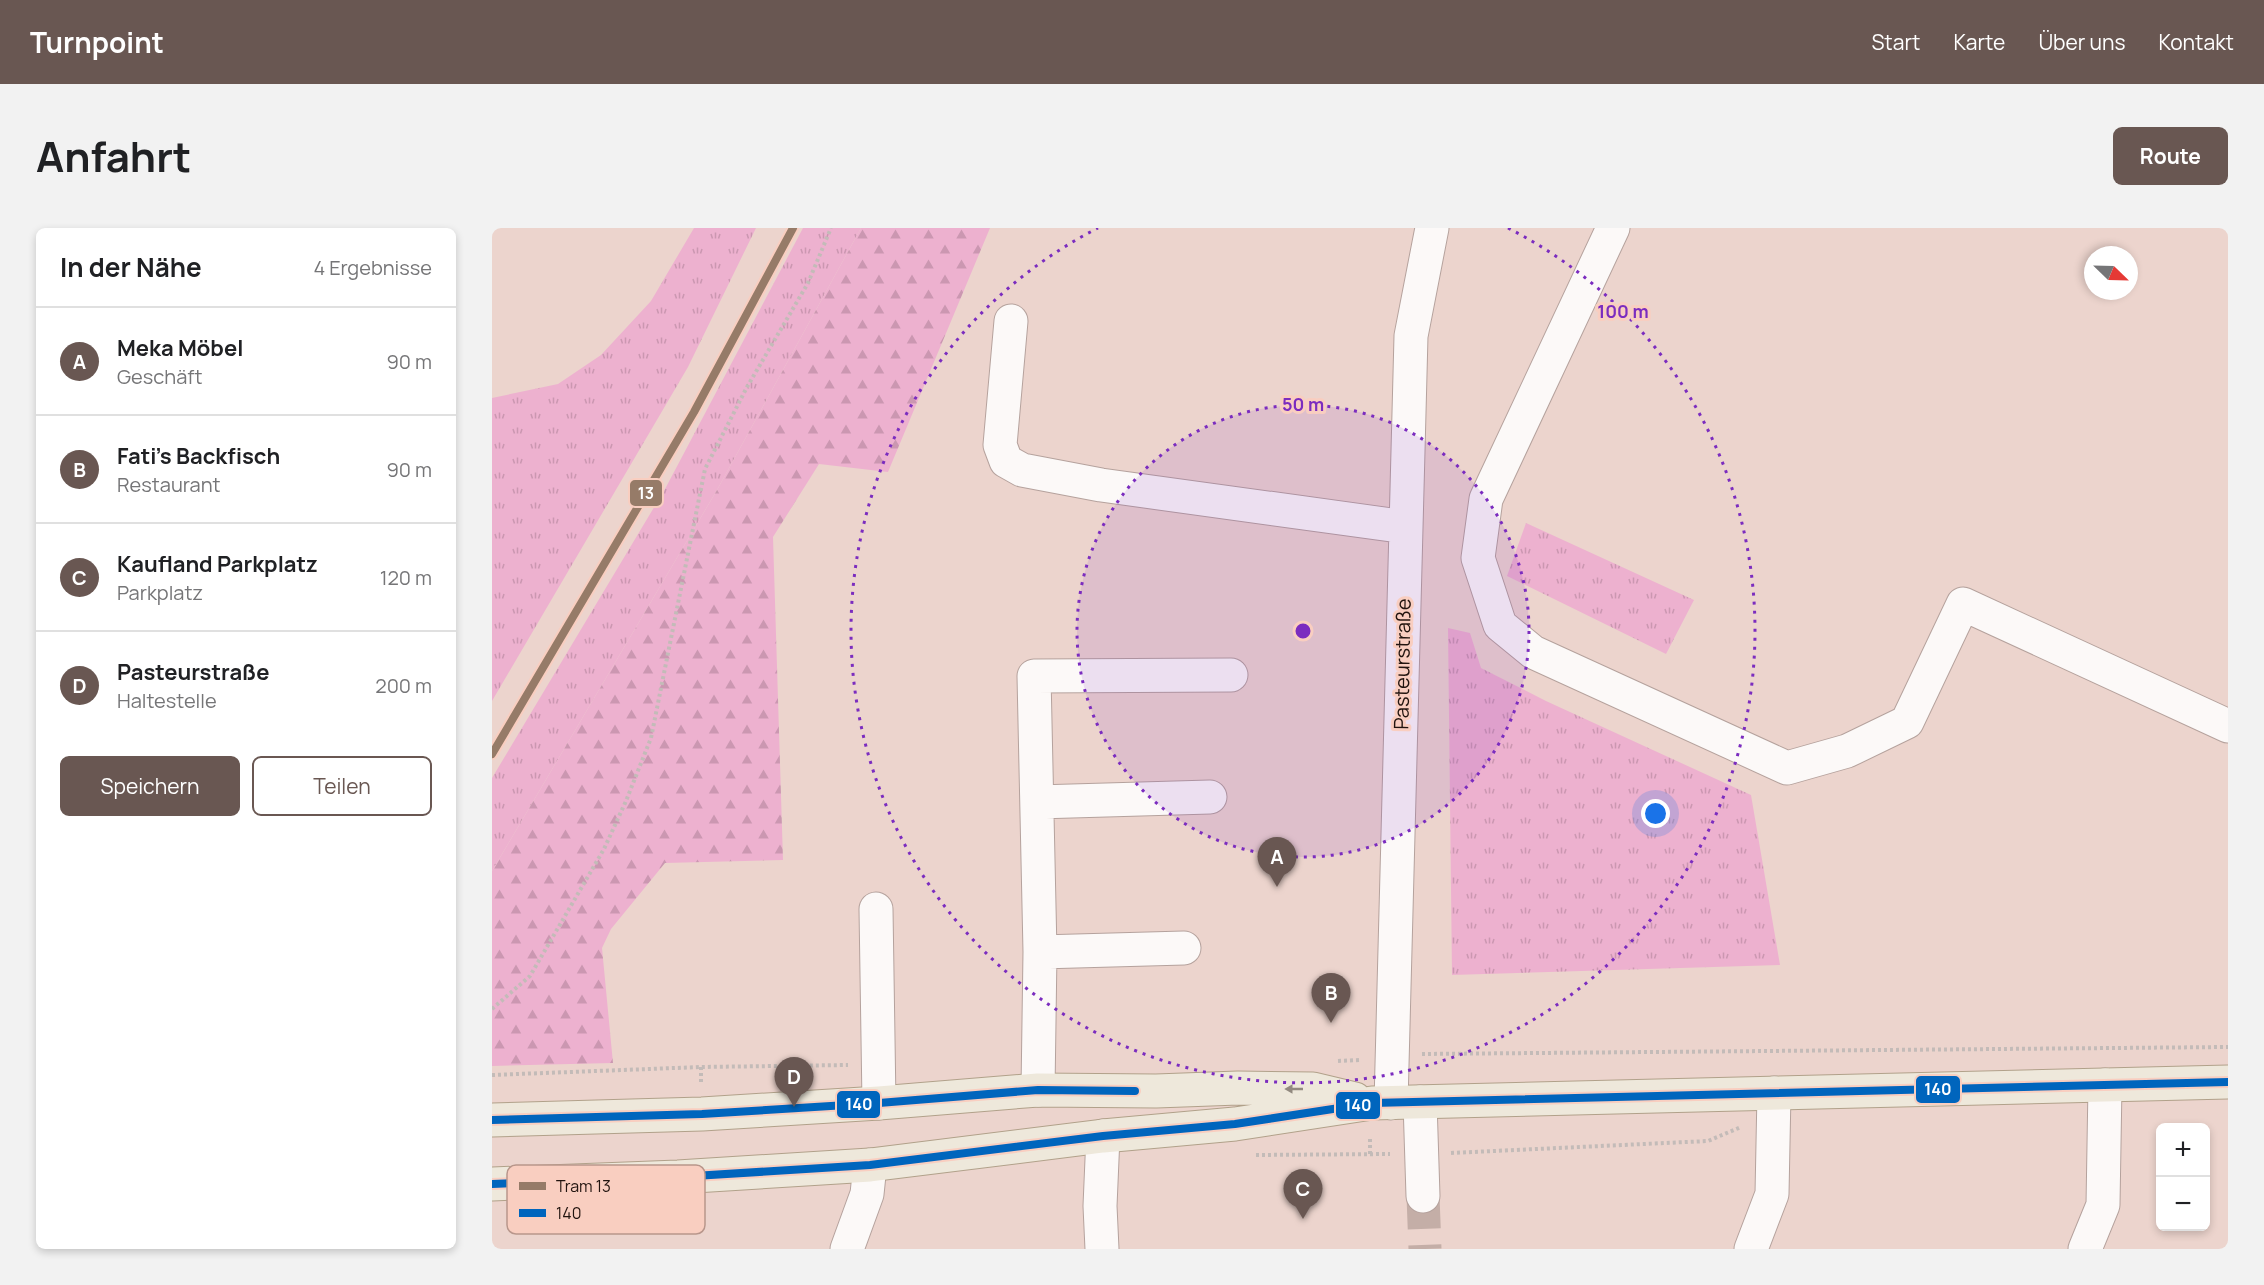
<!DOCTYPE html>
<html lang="de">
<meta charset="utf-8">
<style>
body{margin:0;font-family:Manrope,sans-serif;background:#f2f2f2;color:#202124}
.controls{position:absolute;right:18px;bottom:18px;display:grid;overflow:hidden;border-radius:9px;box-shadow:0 3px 9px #0003}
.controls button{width:54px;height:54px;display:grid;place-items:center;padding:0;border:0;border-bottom:2px solid #e0e0e0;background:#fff;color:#202124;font:30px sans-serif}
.compass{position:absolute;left:1592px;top:18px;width:54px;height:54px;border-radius:50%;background:#fff;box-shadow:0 3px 9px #0003;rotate:113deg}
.you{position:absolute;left:1164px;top:586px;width:21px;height:21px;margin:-15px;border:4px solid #fff;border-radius:50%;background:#1a73e8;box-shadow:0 0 0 9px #1a73e833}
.badge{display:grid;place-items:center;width:39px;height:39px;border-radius:50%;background:#695752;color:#fff;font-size:20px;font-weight:700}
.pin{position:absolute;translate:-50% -50px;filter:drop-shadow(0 2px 3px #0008)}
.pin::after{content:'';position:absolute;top:32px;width:21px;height:18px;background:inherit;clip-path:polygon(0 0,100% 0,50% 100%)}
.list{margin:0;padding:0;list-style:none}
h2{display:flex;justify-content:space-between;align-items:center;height:78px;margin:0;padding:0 24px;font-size:26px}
h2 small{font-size:20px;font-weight:400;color:#757577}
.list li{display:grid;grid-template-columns:39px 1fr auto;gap:18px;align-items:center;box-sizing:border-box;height:108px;padding:0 24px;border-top:2px solid #e0e0e0}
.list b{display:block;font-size:22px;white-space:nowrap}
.list p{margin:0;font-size:20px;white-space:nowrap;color:#757577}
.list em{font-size:20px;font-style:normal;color:#757577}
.actions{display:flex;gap:12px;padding:18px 24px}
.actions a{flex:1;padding:14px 0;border:2px solid #695752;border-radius:9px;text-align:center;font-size:21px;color:#695752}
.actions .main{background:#695752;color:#fff}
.map{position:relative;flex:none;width:1736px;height:1021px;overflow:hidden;border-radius:9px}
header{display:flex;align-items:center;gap:36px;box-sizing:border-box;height:84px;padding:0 30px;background:#695752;color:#fff}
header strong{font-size:28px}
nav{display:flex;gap:33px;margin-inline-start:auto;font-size:21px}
.intro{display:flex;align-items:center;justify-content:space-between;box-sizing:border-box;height:144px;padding:0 36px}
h1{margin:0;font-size:42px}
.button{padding:15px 27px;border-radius:9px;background:#695752;color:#fff;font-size:21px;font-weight:700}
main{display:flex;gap:36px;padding:0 36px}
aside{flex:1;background:#fff;border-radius:9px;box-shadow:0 3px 9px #0003}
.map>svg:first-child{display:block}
.grass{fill:url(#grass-tufts)}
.forest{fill:url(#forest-firs)}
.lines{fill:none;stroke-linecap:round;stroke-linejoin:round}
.minor-tunnel{stroke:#c4aea7;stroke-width:33;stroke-dasharray:33 16;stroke-linecap:butt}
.minor-casing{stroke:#b5a29d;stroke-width:35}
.major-casing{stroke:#b1a18a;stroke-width:35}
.path{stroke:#c3bbb8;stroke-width:4;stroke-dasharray:3 3;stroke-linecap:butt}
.minor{stroke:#fcf9f8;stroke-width:33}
.major{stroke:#eee8db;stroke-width:33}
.bus-1-casing{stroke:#f9cec0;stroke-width:12}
.bus-1{stroke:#0065bd;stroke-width:8}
.tram-1-casing{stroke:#f9cec0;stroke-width:12}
.tram-1{stroke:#967b68;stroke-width:8}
.oneway{fill:#92897f}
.ring{fill:none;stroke:#7b2cbf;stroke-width:3;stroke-dasharray:3 6}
.labels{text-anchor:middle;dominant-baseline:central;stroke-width:6;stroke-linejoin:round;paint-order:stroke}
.street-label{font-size:20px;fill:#22140f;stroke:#f9cec0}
.key{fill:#f9cec0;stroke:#b8968b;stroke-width:1.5}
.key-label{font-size:16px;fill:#22140f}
.centre{fill:#7b2cbf;stroke:#f9cec0;stroke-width:3}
.ring-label{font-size:18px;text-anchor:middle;font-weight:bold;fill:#7b2cbf;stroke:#f9cec0;stroke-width:6;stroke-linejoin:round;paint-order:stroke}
.line-badge{stroke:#f9cec0;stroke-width:2}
.badge-label{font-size:16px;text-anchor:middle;font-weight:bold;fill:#fff}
</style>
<header>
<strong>Turnpoint</strong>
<nav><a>Start</a><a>Karte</a><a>Über uns</a><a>Kontakt</a></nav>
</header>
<div class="intro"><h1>Anfahrt</h1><a class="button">Route</a></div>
<main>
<aside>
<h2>In der Nähe<small>4 Ergebnisse</small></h2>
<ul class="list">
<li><span class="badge">A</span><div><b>Meka Möbel</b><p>Geschäft</p></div><em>90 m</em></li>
<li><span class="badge">B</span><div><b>Fati's Backfisch</b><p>Restaurant</p></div><em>90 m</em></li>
<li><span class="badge">C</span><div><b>Kaufland Parkplatz</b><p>Parkplatz</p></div><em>120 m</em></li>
<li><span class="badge">D</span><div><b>Pasteurstraße</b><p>Haltestelle</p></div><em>200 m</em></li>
</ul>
<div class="actions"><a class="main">Speichern</a><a>Teilen</a></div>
</aside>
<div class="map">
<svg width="1736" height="1021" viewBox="0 0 1736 1021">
<defs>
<pattern id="grass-tufts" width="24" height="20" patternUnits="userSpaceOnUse" patternTransform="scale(1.5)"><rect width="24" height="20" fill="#edb1cf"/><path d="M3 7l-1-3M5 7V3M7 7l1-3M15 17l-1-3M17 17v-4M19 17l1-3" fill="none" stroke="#cb97b1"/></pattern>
<pattern id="forest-firs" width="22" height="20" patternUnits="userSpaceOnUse" patternTransform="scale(1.5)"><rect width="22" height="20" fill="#edb1cf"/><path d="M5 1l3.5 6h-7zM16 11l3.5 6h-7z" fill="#cb97b1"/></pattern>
</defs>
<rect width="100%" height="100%" fill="#ecd4cd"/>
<path class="grass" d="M 202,0 L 264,0 L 196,139 L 0,473 L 0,170 L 66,156 L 109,127 L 159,73 Z
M 311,0 L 369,0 L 225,262 L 0,643 L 0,550 L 173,261 Z
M 1034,295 L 1202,372 L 1174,426 L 1015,348 Z
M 956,400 L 978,405 L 989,440 L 1054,473 L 1259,567 L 1288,737 L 960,747 Z"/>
<path class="forest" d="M 369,0 L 498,0 L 396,244 L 327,236 L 281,309 L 291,632 L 173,635 L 119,701 L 110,720 L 121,835 L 0,838 L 0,643 L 225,262 Z"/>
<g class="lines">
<path class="minor-tunnel" d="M 931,968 L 933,1021"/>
<defs>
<path id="minor" d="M 1121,0 L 994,271 L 986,330 L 1008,397 L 1041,424 L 1295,540 L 1355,523 L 1415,494 L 1471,376 L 1736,498
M 519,93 L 508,217 L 514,233 L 530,242 L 609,257 L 914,299
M 545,574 L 718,569
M 384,681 L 387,875
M 548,724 L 692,720
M 546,862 L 548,724 L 542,448 L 739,447
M 928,874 L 931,968
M 899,875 L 919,108 L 940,0
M 355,1021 L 375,966 L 378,937
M 610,1021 L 608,978 L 611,908
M 1259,1021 L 1280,966 L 1282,865
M 1593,1021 L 1611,977 L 1613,857"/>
<path id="major" d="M 0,892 L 210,886 L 387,875 L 546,862 L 664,863 L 746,860 L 821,861 L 863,871
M 0,956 L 186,949 L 378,937 L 611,908 L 743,896 L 880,875 L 1736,854"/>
</defs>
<use href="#minor" class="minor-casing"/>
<use href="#major" class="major-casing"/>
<path class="path" d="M 0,781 L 38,748 L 112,621 L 134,573 L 159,510 L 213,241 L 255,159 L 316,55 L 339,0
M 930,826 L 1736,819
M 846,833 L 869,832
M 209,839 L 209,856
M 0,847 L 209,839 L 356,837
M 959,925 L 1216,913 L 1249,899
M 878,926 L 878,908
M 764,927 L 898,926"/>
<use href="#minor" class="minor"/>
<use href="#major" class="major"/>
<defs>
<path id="bus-1" d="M 0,892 L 210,886 L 387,875 L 546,862 L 643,863
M 0,956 L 186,949 L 378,937 L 611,908 L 743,896 L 880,875 L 1736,854"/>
</defs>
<use href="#bus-1" class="bus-1-casing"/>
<use href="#bus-1" class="bus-1"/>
<defs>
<path id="tram-1" d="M 0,526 L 202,184 L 301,0"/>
</defs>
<use href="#tram-1" class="tram-1-casing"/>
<use href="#tram-1" class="tram-1"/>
</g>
<defs><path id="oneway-solid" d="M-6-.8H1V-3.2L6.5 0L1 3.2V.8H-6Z" transform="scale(1.5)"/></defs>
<use class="oneway" href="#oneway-solid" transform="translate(802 861) rotate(-180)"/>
<circle cx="811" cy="403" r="226" fill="#7b2cbf" fill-opacity=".12"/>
<g class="ring">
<circle cx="811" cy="403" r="226"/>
<path d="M1016 0A452 452 0 1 1 606 0"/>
</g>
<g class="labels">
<g class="street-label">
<text transform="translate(910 436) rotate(-89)">Pasteurstraße</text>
</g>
</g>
<rect x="15" y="937" width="198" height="69" rx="9" class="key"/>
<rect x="27" y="954" width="27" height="8" fill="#967b68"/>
<rect x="27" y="981" width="27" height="8" fill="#0065bd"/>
<g class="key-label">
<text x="64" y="964">Tram 13</text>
<text x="64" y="991">140</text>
</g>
<circle cx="811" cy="403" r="9" class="centre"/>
<g class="ring-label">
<text x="1131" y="90">100 m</text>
<text x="811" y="183">50 m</text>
</g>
<g class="line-badge">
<rect x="137" y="251" width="34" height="28" rx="6" fill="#967b68"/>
<rect x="1423" y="847" width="46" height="29" rx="6" fill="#0065bd"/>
<rect x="344" y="862" width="45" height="29" rx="6" fill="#0065bd"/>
<rect x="843" y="863" width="46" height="29" rx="6" fill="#0065bd"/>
</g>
<g class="badge-label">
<text x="154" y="271">13</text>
<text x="1446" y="867">140</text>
<text x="367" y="882">140</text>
<text x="866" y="883">140</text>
</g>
</svg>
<div class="controls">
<button>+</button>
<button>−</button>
</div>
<svg class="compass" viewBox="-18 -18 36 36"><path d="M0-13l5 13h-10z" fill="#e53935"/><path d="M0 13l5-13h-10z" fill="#757577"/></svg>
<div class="you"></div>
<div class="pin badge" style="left:785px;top:659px">A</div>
<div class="pin badge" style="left:839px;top:795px">B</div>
<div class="pin badge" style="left:811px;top:991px">C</div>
<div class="pin badge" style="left:302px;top:879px">D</div>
</div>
</main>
